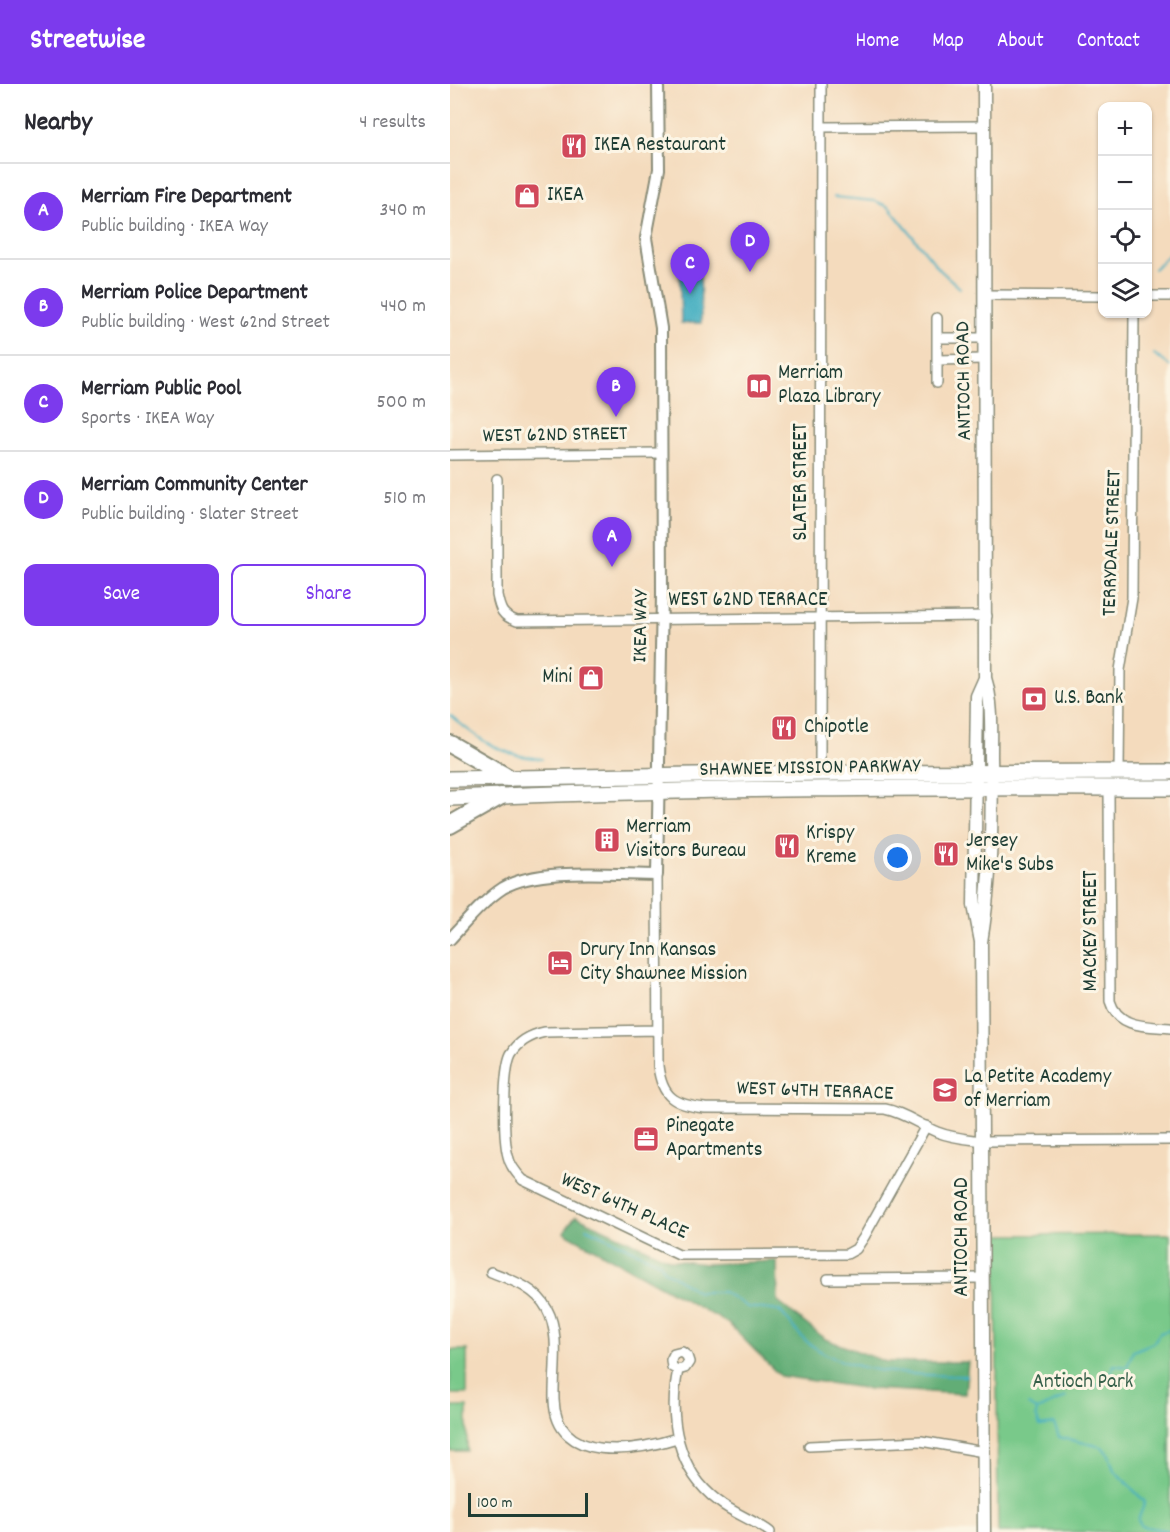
<!DOCTYPE html>
<meta charset="utf-8">
<style>
body{margin:0;font-family:Dekko,sans-serif;background:#f2f2f3;color:#2b2b33}
.controls{position:absolute;right:18px;top:18px;display:grid;overflow:hidden;border-radius:12px;box-shadow:0 2px 4px #0004}
.controls button{width:54px;height:54px;display:grid;place-items:center;padding:0;border:0;border-bottom:2px solid #e1e1e2;background:#fff;color:#2b2b33;font:30px sans-serif}
.scale{position:absolute;left:18px;bottom:15px;width:120px;box-sizing:border-box;padding-left:6px;border:3px solid #1f3d34;border-top:0;font-size:16px;line-height:21px;white-space:nowrap;color:#1f3d34;-webkit-text-stroke:4px #fcf5e5;paint-order:stroke}
.you{position:absolute;left:448px;top:774px;width:21px;height:21px;margin:-15px;border:4px solid #fff;border-radius:50%;background:#1a73e8;box-shadow:0 0 0 9px #1a73e833}
.badge{display:grid;place-items:center;width:39px;height:39px;border-radius:50%;background:#7c3aed;color:#fff;font-size:20px;font-weight:700}
.pin{position:absolute;translate:-50% -50px;filter:drop-shadow(0 2px 3px #0008)}
.pin::after{content:'';position:absolute;top:32px;width:21px;height:18px;background:inherit;clip-path:polygon(0 0,100% 0,50% 100%)}
.list{margin:0;padding:0;list-style:none}
h2{display:flex;justify-content:space-between;align-items:center;height:78px;margin:0;padding:0 24px;font-size:26px}
h2 small{font-size:20px;font-weight:400;color:#7c7c81}
.list li{display:grid;grid-template-columns:39px 1fr auto;gap:18px;align-items:center;box-sizing:border-box;height:96px;padding:0 24px;border-top:2px solid #e1e1e2}
.list b{display:block;font-size:22px;white-space:nowrap}
.list p{margin:0;font-size:20px;white-space:nowrap;color:#7c7c81}
.list em{font-size:20px;font-style:normal;color:#7c7c81}
.actions{display:flex;gap:12px;padding:18px 24px}
.actions a{flex:1;padding:14px 0;border:2px solid #7c3aed;border-radius:12px;text-align:center;font-size:21px;color:#7c3aed}
.actions .main{background:#7c3aed;color:#fff}
.icon{flex:none;width:33px;height:33px;fill:none;stroke:currentColor;stroke-width:2;stroke-linecap:round;stroke-linejoin:round}
.map{position:relative;flex:none;width:720px;height:1448px;overflow:hidden}
header{display:flex;align-items:center;gap:36px;box-sizing:border-box;height:84px;padding:0 30px;background:#7c3aed;color:#fff}
header strong{font-size:28px}
nav{display:flex;gap:33px;margin-inline-start:auto;font-size:21px}
main{display:flex}
aside{flex:1;background:#fff}
.map>svg:first-child{display:block}
.green{fill:#79c98a;stroke:#4c835f;stroke-width:1.5}
.forest{fill:#62ad76;stroke:#407555;stroke-width:1.5}
.water{fill:#42aec1;stroke:#30767a;stroke-width:1.5}
.lines{fill:none;stroke-linecap:round;stroke-linejoin:round}
.stream{stroke:#42aec1;stroke-width:2}
.minor-casing{stroke:#8a8c78;stroke-width:12}
.tertiary-casing{stroke:#8a8c78;stroke-width:14}
.secondary-casing{stroke:#8a8c78;stroke-width:15}
.trunk-casing{stroke:#8a8c78;stroke-width:18}
.motorway-casing{stroke:#8a8c78;stroke-width:20}
.minor{stroke:#fff;stroke-width:9}
.tertiary{stroke:#fff;stroke-width:10}
.secondary{stroke:#fff;stroke-width:12}
.trunk{stroke:#fff;stroke-width:15}
.motorway{stroke:#fff;stroke-width:16}
.labels{text-anchor:middle;dominant-baseline:central;stroke-width:6;stroke-linejoin:round;paint-order:stroke}
.poi-label{font-size:21px;fill:#1f3d34;stroke:#fcf5e5;text-anchor:start}
.street-label{font-size:21px;fill:#1f3d34;stroke:#fcf5e5}
.park-label{font-size:21px;fill:#36604a;stroke:#fcf5e5}
</style>
<header>
<strong>Streetwise</strong>
<nav><a>Home</a><a>Map</a><a>About</a><a>Contact</a></nav>
</header>
<main>
<aside>
<h2>Nearby<small>4 results</small></h2>
<ul class="list">
<li><span class="badge">A</span><div><b>Merriam Fire Department</b><p>Public building · IKEA Way</p></div><em>340 m</em></li>
<li><span class="badge">B</span><div><b>Merriam Police Department</b><p>Public building · West 62nd Street</p></div><em>440 m</em></li>
<li><span class="badge">C</span><div><b>Merriam Public Pool</b><p>Sports · IKEA Way</p></div><em>500 m</em></li>
<li><span class="badge">D</span><div><b>Merriam Community Center</b><p>Public building · Slater Street</p></div><em>510 m</em></li>
</ul>
<div class="actions"><a class="main">Save</a><a>Share</a></div>
</aside>
<div class="map">
<svg width="720" height="1448" viewBox="0 0 720 1448">
<rect width="100%" height="100%" fill="#fcf5e5"/>
<filter id="ink" filterUnits="userSpaceOnUse"><feTurbulence type="fractalNoise" baseFrequency=".0167" numOctaves="2"/><feDisplacementMap in="SourceGraphic" scale="12" xChannelSelector="R" yChannelSelector="G"/><feConvolveMatrix kernelMatrix="1 2 1 2 8 2 1 2 1" color-interpolation-filters="sRGB"/></filter>
<filter id="wash" filterUnits="userSpaceOnUse"><feTurbulence type="fractalNoise" baseFrequency=".008" numOctaves="4" result="noise"/><feDisplacementMap in="SourceGraphic" scale="24" xChannelSelector="R" yChannelSelector="G"/><feGaussianBlur stdDeviation="1.35" result="paint"/><feColorMatrix in="noise" values="0 0 0 0 0 0 0 0 0 0 0 0 0 0 0 0 0 1.4 0 .05"/><feComposite in="paint" operator="in"/></filter>
<g filter="url(#wash)">
<rect width="100%" height="100%" fill="#f4dbbd"/>
<path class="green" d="M 720,1150 L 720,1448 L 548,1448 L 546,1151 Z
M 0,1266 L 17,1266 L 17,1310 L 0,1310 Z
M 0,1323 L 17,1323 L 17,1367 L 0,1367 Z"/>
<path class="forest" d="M 126,1132 L 221,1176 L 256,1180 L 327,1177 L 328,1218 L 375,1255 L 436,1278 L 518,1278 L 515,1310 L 420,1305 L 330,1292 L 279,1240 L 114,1148 Z"/>
<path class="water" d="M 229,168 L 243,171 L 250,180 L 251,239 L 231,239 Z"/>
<g class="lines">
<path class="stream" d="M 384,113 L 425,117 L 439,123 L 490,186 L 510,204
M 704,185 L 720,170
M 704,270 L 720,282
M 0,631 C 30,657 52,672 92,675
M 136,1144 L 209,1178 L 214,1186 L 248,1208 L 274,1208 L 297,1223 L 330,1227 C 338,1236 346,1248 355,1256 C 394,1291 467,1291 516,1292
M 643,1303 L 656,1298 L 664,1281 L 677,1283 L 683,1267 L 703,1259 L 710,1249 L 720,1246
M 578,1321 L 587,1326 L 616,1313
M 587,1326 L 586,1332 L 590,1342 L 604,1340 L 609,1353 L 652,1363 L 659,1371 L 664,1386 L 695,1418 L 688,1436 L 691,1442 L 720,1447"/>
</g>
</g>
<g filter="url(#ink)">
<g class="lines">
<defs>
<path id="minor" d="M 371,43 L 533,42
M 534,211 L 652,212
M 698,212 L 720,212
M 487,234 L 487,299
M 487,254 L 534,254
M 487,276 L 534,275
M 0,371 L 211,369
M 47,395 L 47,511 C 50,526 52,532 67,537 L 537,532
M 669,688 L 670,586 L 682,514 L 684,230
M 370,689 L 371,0
M 659,704 L 660,917 C 668,944 696,942 720,944
M 207,791 L 208,982 C 212,1013 224,1021 255,1024 L 435,1025 C 455,1029 468,1040 487,1048 C 502,1054 517,1055 533,1057 L 720,1056
M 207,946 L 95,948 C 80,951 69,957 61,970 C 53,986 53,1054 58,1072 C 60,1082 66,1089 73,1096 L 229,1171 L 397,1170 L 406,1165 L 414,1153 L 476,1042
M 41,1188 C 62,1196 86,1204 97,1225 C 111,1250 103,1288 104,1316 C 106,1381 186,1367 227,1354
M 378,1195 L 533,1194
M 228,1286 L 222,1283 L 221,1276 L 224,1270 L 232,1268 L 237,1272 L 239,1278 L 235,1284 L 228,1286 C 218,1334 227,1386 268,1417 C 284,1430 304,1436 320,1448
M 359,1362 L 471,1357 L 534,1368"/>
<path id="tertiary" d="M 0,855 C 16,838 33,817 53,804 C 87,783 166,791 207,791 L 212,510 L 211,244 L 196,154 L 209,85 L 208,0"/>
<path id="secondary" d="M 531,858 C 541,797 543,735 541,673 C 541,646 543,620 535,594 L 534,0
M 534,1448 L 531,858 L 524,821 L 527,612 L 535,594"/>
<path id="trunk" d="M 0,695 L 370,689 L 720,688
M 0,714 C 240,704 480,703 720,704"/>
<path id="motorway" d="M 0,660 L 59,694
M 0,741 L 51,712"/>
</defs>
<use href="#minor" class="minor-casing"/>
<use href="#tertiary" class="tertiary-casing"/>
<use href="#secondary" class="secondary-casing"/>
<use href="#trunk" class="trunk-casing"/>
<use href="#motorway" class="motorway-casing"/>
<use href="#minor" class="minor"/>
<use href="#tertiary" class="tertiary"/>
<use href="#secondary" class="secondary"/>
<use href="#trunk" class="trunk"/>
<use href="#motorway" class="motorway"/>
</g>
</g>
<defs>
<symbol id="restaurant-square" viewBox="-11 -11 22 22"><rect x="-9" y="-9" width="18" height="18" rx="4" fill="#d1495b" stroke="#fcf5e5"/><path d="M-5-6h1v4h1v-4h1v4h1v-4h1v5L-1.5 .5V6h-2V.5L-5-1ZM5-6V6H3V1.5H1.5Q1.5-4 5-6Z" fill="#fff"/></symbol>
<symbol id="shop-square" viewBox="-11 -11 22 22"><rect x="-9" y="-9" width="18" height="18" rx="4" fill="#d1495b" stroke="#fcf5e5"/><path d="M-5-2.5h2.3a2.7 3.5 0 0 1 5.4 0H5L5.5 6h-11ZM-1.5-2.5h3a1.5 2.3 0 0 0-3 0Z" fill="#fff"/></symbol>
<symbol id="library-square" viewBox="-11 -11 22 22"><rect x="-9" y="-9" width="18" height="18" rx="4" fill="#d1495b" stroke="#fcf5e5"/><path d="M-6-4Q-3-5.5-.7-3.5V5Q-3 3-6 4ZM6-4Q3-5.5 .7-3.5V5Q3 3 6 4Z" fill="#fff"/></symbol>
<symbol id="bank-square" viewBox="-11 -11 22 22"><rect x="-9" y="-9" width="18" height="18" rx="4" fill="#d1495b" stroke="#fcf5e5"/><path d="M-6-4H6V4H-6ZM0-2.3a2.3 2.3 0 1 0 0 4.6a2.3 2.3 0 1 0 0-4.6Z" fill="#fff"/></symbol>
<symbol id="building-square" viewBox="-11 -11 22 22"><rect x="-9" y="-9" width="18" height="18" rx="4" fill="#d1495b" stroke="#fcf5e5"/><path d="M-4-6H4V6H1V3H-1V6H-4ZM-2.5-4.3h1.7v1.8h-1.7ZM.8-4.3h1.7v1.8H.8ZM-2.5-1h1.7V.8h-1.7ZM.8-1h1.7V.8H.8Z" fill="#fff"/></symbol>
<symbol id="hotel-square" viewBox="-11 -11 22 22"><rect x="-9" y="-9" width="18" height="18" rx="4" fill="#d1495b" stroke="#fcf5e5"/><path d="M-6-4.5h1.5V1H6V5H4.5V3h-9V5H-6ZM-4 0a1.8 1.8 0 1 1 3.6 0ZM.5 0V-2.5h3Q6-2.5 6 0Z" fill="#fff"/></symbol>
<symbol id="school-square" viewBox="-11 -11 22 22"><rect x="-9" y="-9" width="18" height="18" rx="4" fill="#d1495b" stroke="#fcf5e5"/><path d="M0-5L7-2L0 1L-7-2ZM-4 1L0 2.5L4 1V4Q0 6-4 4Z" fill="#fff"/></symbol>
<symbol id="office-square" viewBox="-11 -11 22 22"><rect x="-9" y="-9" width="18" height="18" rx="4" fill="#d1495b" stroke="#fcf5e5"/><path d="M-6-3h4V-5.5h4V-3h4V5H-6ZM-1-4.5V-3h2v-1.5ZM-6 0V1H6V0Z" fill="#fff"/></symbol>
</defs>
<g fill-rule="evenodd">
<use href="#restaurant-square" x="109" y="47" width="30" height="30"/>
<use href="#shop-square" x="62" y="97" width="30" height="30"/>
<use href="#library-square" x="294" y="287" width="30" height="30"/>
<use href="#shop-square" x="126" y="579" width="30" height="30"/>
<use href="#bank-square" x="569" y="600" width="30" height="30"/>
<use href="#restaurant-square" x="319" y="629" width="30" height="30"/>
<use href="#building-square" x="142" y="741" width="30" height="30"/>
<use href="#restaurant-square" x="322" y="747" width="30" height="30"/>
<use href="#restaurant-square" x="481" y="755" width="30" height="30"/>
<use href="#hotel-square" x="95" y="864" width="30" height="30"/>
<use href="#school-square" x="480" y="991" width="30" height="30"/>
<use href="#office-square" x="181" y="1040" width="30" height="30"/>
</g>
<g class="labels">
<g class="poi-label">
<text x="144" y="62">IKEA Restaurant</text>
<text x="97" y="112">IKEA</text>
<text x="328" y="290">Merriam<tspan x="328" dy="24">Plaza Library</tspan></text>
<text x="122" y="594" text-anchor="end">Mini</text>
<text x="604" y="615">U.S. Bank</text>
<text x="354" y="644">Chipotle</text>
<text x="176" y="744">Merriam<tspan x="176" dy="24">Visitors Bureau</tspan></text>
<text x="356" y="750">Krispy<tspan x="356" dy="24">Kreme</tspan></text>
<text x="516" y="758">Jersey<tspan x="516" dy="24">Mike's Subs</tspan></text>
<text x="130" y="867">Drury Inn Kansas<tspan x="130" dy="24">City Shawnee Mission</tspan></text>
<text x="514" y="994">La Petite Academy<tspan x="514" dy="24">of Merriam</tspan></text>
<text x="216" y="1043">Pinegate<tspan x="216" dy="24">Apartments</tspan></text>
</g>
<g class="street-label">
<text transform="translate(515 297) rotate(-91)">ANTIOCH ROAD</text>
<text transform="translate(105 352) rotate(-1)">WEST 62ND STREET</text>
<text transform="translate(352 398) rotate(-90)">SLATER STREET</text>
<text transform="translate(663 459) rotate(-88)">TERRYDALE STREET</text>
<text x="298" y="517">WEST 62ND TERRACE</text>
<text transform="translate(192 542) rotate(-89)">IKEA WAY</text>
<text transform="translate(360 685) rotate(-1)">SHAWNEE MISSION PARKWAY</text>
<text transform="translate(642 847) rotate(-90)">MACKEY STREET</text>
<text transform="translate(365 1008) rotate(2)">WEST 64TH TERRACE</text>
<text transform="translate(174 1123) rotate(24)">WEST 64TH PLACE</text>
<text transform="translate(513 1153) rotate(-90)">ANTIOCH ROAD</text>
</g>
<g class="park-label">
<text x="633" y="1299">Antioch Park</text>
</g>
</g>
</svg>
<div class="controls">
<button>+</button>
<button>−</button>
<button><svg class="icon" aria-label="locate" viewBox="0 0 24 24"><circle cx="12" cy="12" r="6"/><path d="M12 2v4M12 18v4M2 12h4M18 12h4"/></svg></button>
<button><svg class="icon" aria-label="layers" viewBox="0 0 24 24"><path d="M12 4l9 5-9 5-9-5zM3 14l9 5 9-5"/></svg></button>
</div>
<div class="scale">100 m</div>
<div class="you"></div>
<div class="pin badge" style="left:162px;top:483px">A</div>
<div class="pin badge" style="left:166px;top:333px">B</div>
<div class="pin badge" style="left:240px;top:210px">C</div>
<div class="pin badge" style="left:300px;top:188px">D</div>
</div>
</main>
